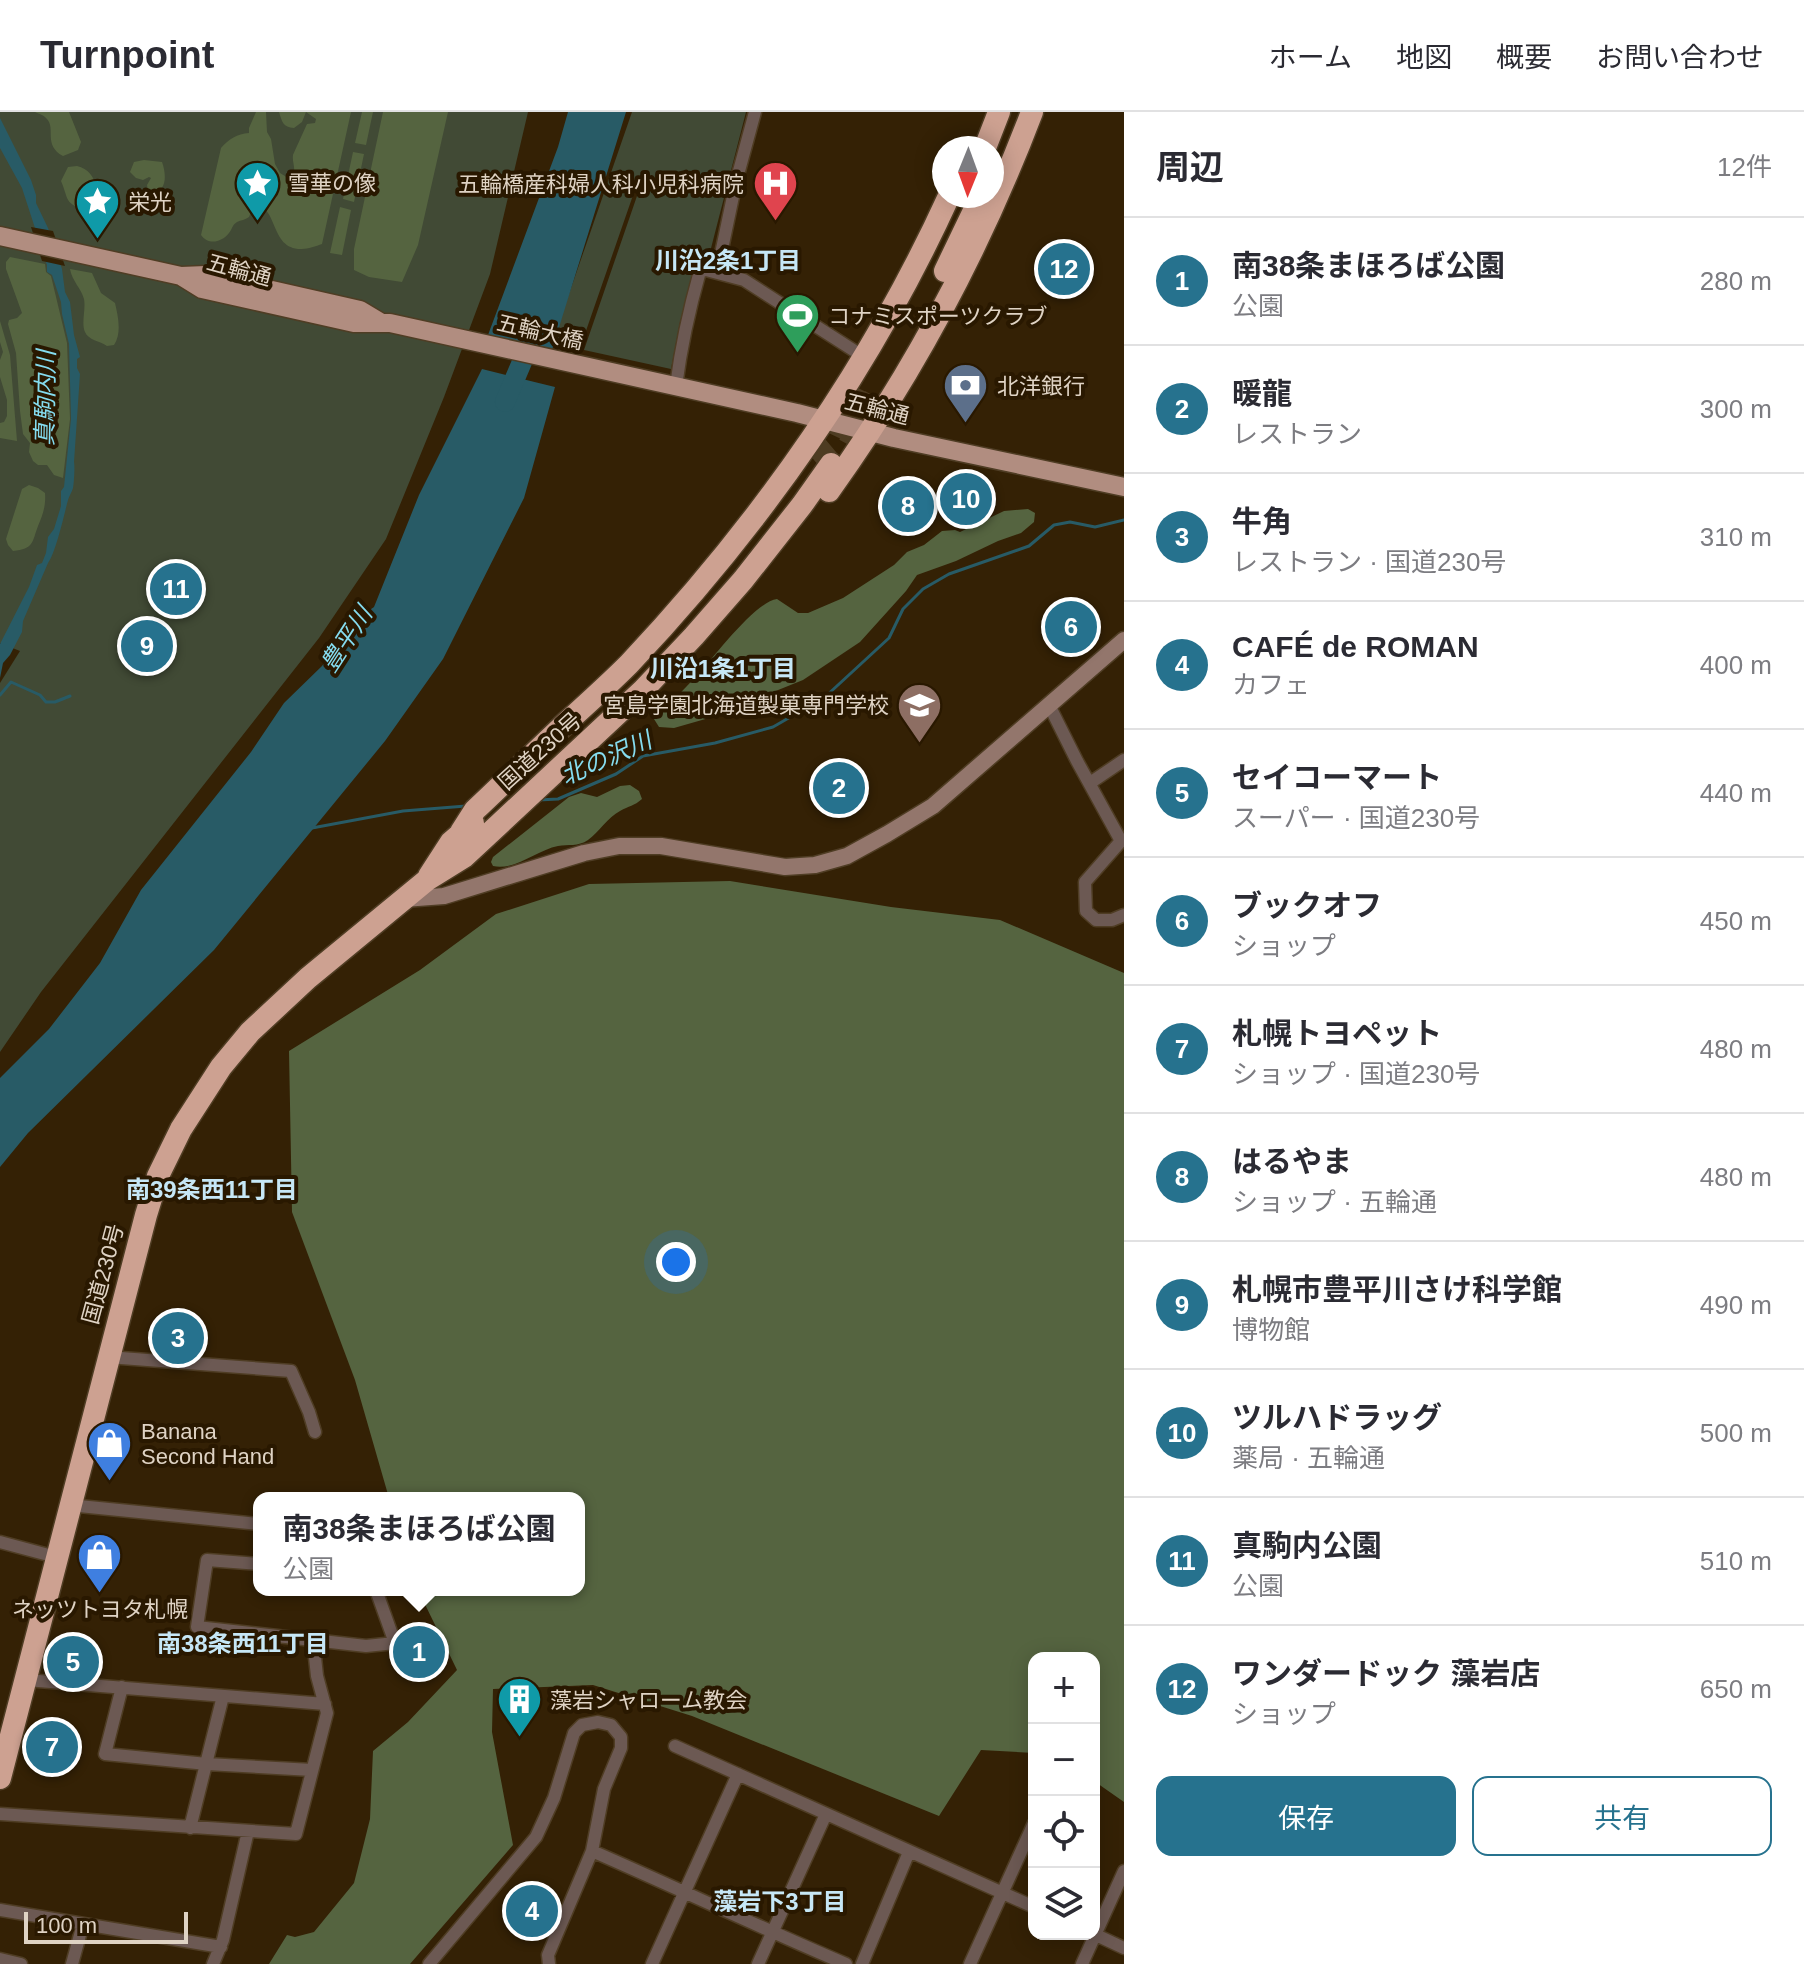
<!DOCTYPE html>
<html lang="ja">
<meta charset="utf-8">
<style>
body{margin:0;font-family:Helvetica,"Noto Sans JP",sans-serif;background:#f2f2f3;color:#2b2b33}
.controls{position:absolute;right:24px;bottom:24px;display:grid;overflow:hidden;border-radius:16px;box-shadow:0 4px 20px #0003}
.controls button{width:72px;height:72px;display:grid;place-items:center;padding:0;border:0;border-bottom:2px solid #e1e1e2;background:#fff;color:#2b2b33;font:40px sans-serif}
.compass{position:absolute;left:932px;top:24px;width:72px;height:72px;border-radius:50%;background:#fff;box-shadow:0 4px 20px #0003;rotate:181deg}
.scale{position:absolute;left:24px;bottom:20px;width:164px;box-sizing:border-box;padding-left:8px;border:4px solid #dfd3c4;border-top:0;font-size:22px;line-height:28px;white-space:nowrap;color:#dfd3c4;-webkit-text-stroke:6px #291800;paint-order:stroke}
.you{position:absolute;left:676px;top:1150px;width:28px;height:28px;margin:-20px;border:6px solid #fff;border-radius:50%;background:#1a73e8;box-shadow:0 0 0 12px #1a73e833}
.badge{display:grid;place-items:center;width:52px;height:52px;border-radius:50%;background:#26728e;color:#fff;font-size:26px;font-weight:700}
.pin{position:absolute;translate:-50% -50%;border:4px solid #fff;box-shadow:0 2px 8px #0006}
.popup{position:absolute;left:253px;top:1380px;width:332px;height:104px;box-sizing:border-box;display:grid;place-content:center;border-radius:16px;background:#fff;filter:drop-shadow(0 2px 6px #0005);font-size:26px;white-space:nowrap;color:#7c7c81}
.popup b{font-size:30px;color:#2b2b33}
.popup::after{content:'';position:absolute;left:50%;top:100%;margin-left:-16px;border:16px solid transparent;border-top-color:#fff}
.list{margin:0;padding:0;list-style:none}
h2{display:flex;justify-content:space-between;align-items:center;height:104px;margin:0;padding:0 32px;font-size:34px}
h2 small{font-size:26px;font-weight:400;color:#7c7c81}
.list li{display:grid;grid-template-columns:52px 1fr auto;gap:24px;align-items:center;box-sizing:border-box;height:128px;padding:0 32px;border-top:2px solid #e1e1e2}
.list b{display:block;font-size:30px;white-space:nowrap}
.list p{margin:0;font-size:26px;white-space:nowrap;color:#7c7c81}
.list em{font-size:26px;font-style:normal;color:#7c7c81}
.actions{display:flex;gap:16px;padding:24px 32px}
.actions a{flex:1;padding:18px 0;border:2px solid #26728e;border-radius:16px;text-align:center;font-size:28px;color:#26728e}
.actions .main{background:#26728e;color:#fff}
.icon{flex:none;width:44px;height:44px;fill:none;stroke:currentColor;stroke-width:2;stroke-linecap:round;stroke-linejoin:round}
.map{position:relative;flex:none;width:1124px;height:1852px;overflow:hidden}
header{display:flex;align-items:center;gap:48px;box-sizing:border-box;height:112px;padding:0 40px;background:#fff;border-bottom:2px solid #e1e1e2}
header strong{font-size:38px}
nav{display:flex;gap:44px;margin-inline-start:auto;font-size:28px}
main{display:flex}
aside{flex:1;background:#fff}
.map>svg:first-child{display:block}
.green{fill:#414a35}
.forest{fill:#556440}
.water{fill:#285b66}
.pier{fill:#342105}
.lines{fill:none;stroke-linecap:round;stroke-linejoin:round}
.stream{stroke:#285b66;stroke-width:3}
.river{stroke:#285b66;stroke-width:20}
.highway-tunnel{stroke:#4e3c22;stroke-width:22;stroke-dasharray:22 11;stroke-linecap:butt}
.street-casing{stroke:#4f3d24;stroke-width:15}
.secondary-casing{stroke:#4f3d24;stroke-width:19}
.primary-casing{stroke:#4f3d24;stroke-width:21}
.highway-casing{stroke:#4f3d24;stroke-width:25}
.street{stroke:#6c5953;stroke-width:12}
.secondary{stroke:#93766c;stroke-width:16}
.primary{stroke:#b18d80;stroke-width:18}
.highway{stroke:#cda191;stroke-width:22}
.labels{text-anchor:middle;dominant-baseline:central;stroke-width:8;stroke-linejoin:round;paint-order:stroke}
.poi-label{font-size:22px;fill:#dfd3c4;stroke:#291800;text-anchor:start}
.street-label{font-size:22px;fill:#dfd3c4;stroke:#291800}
.neighbourhood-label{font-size:24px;font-weight:bold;fill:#c6e7f6;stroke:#291800}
.water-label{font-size:24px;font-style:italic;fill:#85dcef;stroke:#291800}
</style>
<header>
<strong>Turnpoint</strong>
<nav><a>ホーム</a><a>地図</a><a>概要</a><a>お問い合わせ</a></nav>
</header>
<main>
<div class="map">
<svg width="1124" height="1852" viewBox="0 0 1124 1852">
<rect width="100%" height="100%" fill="#342105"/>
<path class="green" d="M 0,0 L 528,0 L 490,162 L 444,285 L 386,427 L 319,526 L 41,880 L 0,940 L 0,571 L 20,539 L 0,531 Z
M 632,0 L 746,0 L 708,148 L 697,148 L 680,210 L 671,257 L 584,238 L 637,84 L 639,66 L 579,239 L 552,231 Z
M 429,1526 L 436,1545 L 409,1554 L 402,1535 Z"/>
<path class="forest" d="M 35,0 L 69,0 L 81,30 L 78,38 L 63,44 C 43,33 56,17 47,7 C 44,3 39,2 35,0 Z
M 256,0 L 266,0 L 267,20 L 271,27 L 275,52 L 280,61 L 288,66 L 293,63 C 296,55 292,51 293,43 C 294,41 306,14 307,12 L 315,11 L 316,7 L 306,0 L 302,10 L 294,16 C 283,15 282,10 279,0 L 351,0 L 322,132 C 316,134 308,137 302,137 C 269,138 279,93 254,93 L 249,105 C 245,108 241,108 237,110 C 232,113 233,116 229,121 C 221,131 208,133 201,123 L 221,36 C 229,27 237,22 249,21 L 249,16 Z
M 362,0 L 373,0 L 366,33 L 355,31 Z
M 383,0 L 448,0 L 418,133 L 402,170 L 369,165 L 354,158 L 354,137 Z
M 353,40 L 364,42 L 354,90 L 343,87 Z
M 144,48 L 162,50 C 167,63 167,84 148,79 L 147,73 L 151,66 L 149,65 L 143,68 L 136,66 L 130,60 L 134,50 Z
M 77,54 C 100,60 97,84 100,103 C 93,114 85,107 82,98 C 64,89 69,88 61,69 L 68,55 Z
M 340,95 L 351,98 L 342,143 L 330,141 Z
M 10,145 L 45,152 L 46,160 L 51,164 L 67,231 L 70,307 L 63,366 L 54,363 L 47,353 L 38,353 L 33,349 L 29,340 L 30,331 L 23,322 L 20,299 L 16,241 L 8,212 L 9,208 L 17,206 L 22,201 L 6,157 L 6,150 Z
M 70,157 L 92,161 L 101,181 L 115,191 C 118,204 122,221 114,233 L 107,234 C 100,229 88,228 85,220 C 81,211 86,197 84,187 C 81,176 72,169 70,157 Z
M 0,209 L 10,243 L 17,329 L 0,326 L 0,311 L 4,310 L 7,304 L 7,288 L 0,265 L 0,248 L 3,240 L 0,230 Z
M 29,373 L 38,376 L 45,381 C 46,394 43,402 38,414 C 32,430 34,437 13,439 L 8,433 L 6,427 L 22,377 Z
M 1028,397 L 1035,401 L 1034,410 L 1021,421 L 998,429 L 956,449 L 917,463 L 906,479 L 860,530 L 803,568 L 709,606 L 674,616 L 659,615 L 654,607 C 669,592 685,577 699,561 C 716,543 755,490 777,487 L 798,501 L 808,501 L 843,486 L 894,453 L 907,440 L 924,433 L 942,419 L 955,418 L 960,420 L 1004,399 Z
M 630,673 L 639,679 L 642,687 C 634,694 629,694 620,699 C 608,705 599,720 588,728 C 578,735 568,732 558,734 C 537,738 515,759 493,754 L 491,750 L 493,745 L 569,685 L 581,681 L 597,685 L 620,674 Z
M 730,769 L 891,795 L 1000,808 L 1124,861 L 1124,1690 L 1094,1669 L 1094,1546 L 1034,1546 L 1034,1641 L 981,1638 L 939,1704 L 692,1604 L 593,1573 L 493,1577 L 492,1620 L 513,1733 L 410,1852 L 269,1852 L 287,1823 L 295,1825 L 314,1820 L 354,1771 L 370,1707 L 373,1639 L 408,1610 L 457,1558 L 418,1478 L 579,1478 L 579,1386 L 389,1386 L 355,1268 L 292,1100 L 289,939 L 420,858 L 496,802 L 589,772 Z"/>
<path class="water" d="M 568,0 L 626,0 L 552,238 L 488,223 L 558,35 Z
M 0,6 L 31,68 L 36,83 L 36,91 L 48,116 L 62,157 L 65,180 L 70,190 L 74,223 L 80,245 L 77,247 L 77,256 L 80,262 L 74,350 C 75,354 74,371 73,376 C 72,380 69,384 68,388 C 64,403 56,440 48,451 L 23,509 L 22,520 L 10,543 L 3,551 L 0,566 L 0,532 L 29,475 L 37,453 L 42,451 L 46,441 L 48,425 L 54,417 L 61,394 L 61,379 L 64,375 L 71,307 L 69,232 L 62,202 L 61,190 L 52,163 L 47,160 L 47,153 L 22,76 L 0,36 Z
M 482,257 L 555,275 L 524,386 L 443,547 L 385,629 L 214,838 L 28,1021 L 0,1055 L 0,966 L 49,917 L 100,851 L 141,778 L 251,640 L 284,591 L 322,554 L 358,506 L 374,495 L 419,383 Z"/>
<path class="pier" d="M 31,115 L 53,119 L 65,154 L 42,149 Z"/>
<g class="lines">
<path class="stream" d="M 0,583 L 11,570 L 40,583 L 46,590 L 55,590 L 70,584
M 538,688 L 558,687 L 616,662 L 643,644 L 715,631 L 773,615 L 825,585 L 889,526 L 903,497 L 923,477 L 949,462 L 1029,434 L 1054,413 L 1070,410 L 1095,415 L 1124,408
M 312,716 L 403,699 L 466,694"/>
<path class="river" d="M 505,290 L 533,224"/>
<path class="highway-tunnel" d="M 849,333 L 877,281
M 814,348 L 834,331 L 860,277"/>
<defs>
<path id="street" d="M 717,161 L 736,70 L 755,0
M 676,274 C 681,235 689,198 700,159 L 706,158 L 744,168 L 864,245
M 1049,593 L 1077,649 L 1121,729 L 1085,770 L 1086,799 L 1096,808 L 1112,808 L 1124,803
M 1090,671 L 1124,648
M 108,1245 L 291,1259 L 309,1300 L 315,1320
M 69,1393 L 259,1412
M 0,1430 L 56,1445
M 259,1452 L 207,1448 L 197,1515 L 366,1534 L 395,1531 L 376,1478
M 26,1568 L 325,1592
M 122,1575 L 105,1642 L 207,1652 L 312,1658
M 675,1634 L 1034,1795
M 0,1702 L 296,1722 L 327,1601 L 317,1564 L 313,1527
M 190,1716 L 223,1584
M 592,1739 C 677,1776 761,1816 846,1852
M 0,1798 L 221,1835
M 1094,1822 L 1124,1836
M 0,1847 L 21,1852
M 72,1852 L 83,1812
M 213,1852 L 223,1828 L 248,1719
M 429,1852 L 536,1725 L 554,1686 L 574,1621 L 582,1613 L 598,1610 L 611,1613 L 621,1625 L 621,1636 L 604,1677 L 592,1739 L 548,1843 L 549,1852
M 652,1852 L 738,1662
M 758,1852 L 826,1702
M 862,1852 L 909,1740
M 970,1852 L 1034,1711
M 1082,1852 L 1124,1759"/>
<path id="secondary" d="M 404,787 L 444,784 L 584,741 L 619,734 L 661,734 L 785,755 L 815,753 L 847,744 L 887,722 L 933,694 L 1124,528"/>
<path id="primary" d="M 0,124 L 181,164 L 206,163 L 360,198 L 380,210
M 181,164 L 202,177 L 354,211 L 390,211 L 797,301 L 894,326 L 1124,375"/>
<path id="highway" d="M 985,36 L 999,0
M 945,159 L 981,84
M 829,379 C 913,262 981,134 1032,0
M 461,720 L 475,698 C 506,669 536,639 567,610 C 588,591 609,572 629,552 C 759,414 870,257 949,84
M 429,764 L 451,730 L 473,711
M 0,1666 L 146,1103 L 158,1064 L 181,1017 L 221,955 L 250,920 L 308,866 L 427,768 L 464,745 L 643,578 L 694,524 L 743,468 L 802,393 L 831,352"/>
</defs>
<use href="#street" class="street-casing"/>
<use href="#secondary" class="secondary-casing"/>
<use href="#primary" class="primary-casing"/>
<use href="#highway" class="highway-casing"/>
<use href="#street" class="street"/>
<use href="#secondary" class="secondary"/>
<use href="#primary" class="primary"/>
<use href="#highway" class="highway"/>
</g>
<defs>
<symbol id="sight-pin" viewBox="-11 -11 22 30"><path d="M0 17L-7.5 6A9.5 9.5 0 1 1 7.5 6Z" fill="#0f9aa8" stroke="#291800"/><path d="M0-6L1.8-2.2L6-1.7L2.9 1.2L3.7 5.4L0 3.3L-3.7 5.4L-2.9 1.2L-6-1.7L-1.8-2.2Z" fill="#fff"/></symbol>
<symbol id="hospital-pin" viewBox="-11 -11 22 30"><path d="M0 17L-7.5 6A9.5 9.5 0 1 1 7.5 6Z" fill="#e0444e" stroke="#291800"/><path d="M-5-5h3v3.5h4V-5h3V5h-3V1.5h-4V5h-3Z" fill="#fff"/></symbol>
<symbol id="stadium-pin" viewBox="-11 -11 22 30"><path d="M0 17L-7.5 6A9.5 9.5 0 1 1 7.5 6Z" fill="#2e9e5b" stroke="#291800"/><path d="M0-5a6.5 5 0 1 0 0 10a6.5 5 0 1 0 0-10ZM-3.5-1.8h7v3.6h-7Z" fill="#fff"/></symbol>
<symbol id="bank-pin" viewBox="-11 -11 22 30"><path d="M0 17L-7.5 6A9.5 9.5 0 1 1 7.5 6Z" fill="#5c6f8a" stroke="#291800"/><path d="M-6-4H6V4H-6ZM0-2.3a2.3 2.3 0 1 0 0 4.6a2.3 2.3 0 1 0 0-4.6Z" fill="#fff"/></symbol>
<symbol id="university-pin" viewBox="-11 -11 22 30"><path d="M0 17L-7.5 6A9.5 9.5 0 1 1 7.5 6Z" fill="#8d6e63" stroke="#291800"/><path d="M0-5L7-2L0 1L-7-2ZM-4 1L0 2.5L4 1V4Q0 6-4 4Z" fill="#fff"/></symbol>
<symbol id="shop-pin" viewBox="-11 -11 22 30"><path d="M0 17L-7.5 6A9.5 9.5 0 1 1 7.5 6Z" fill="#3f7fe0" stroke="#291800"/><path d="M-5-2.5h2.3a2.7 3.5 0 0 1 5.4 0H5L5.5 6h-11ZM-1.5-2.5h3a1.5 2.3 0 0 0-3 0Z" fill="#fff"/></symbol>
<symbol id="building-pin" viewBox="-11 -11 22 30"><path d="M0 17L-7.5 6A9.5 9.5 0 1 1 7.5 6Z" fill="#0f9aa8" stroke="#291800"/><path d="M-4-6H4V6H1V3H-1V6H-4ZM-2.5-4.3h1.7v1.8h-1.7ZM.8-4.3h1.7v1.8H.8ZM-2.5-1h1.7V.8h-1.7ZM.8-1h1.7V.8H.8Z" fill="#fff"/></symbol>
</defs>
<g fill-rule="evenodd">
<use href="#sight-pin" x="232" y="46" width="51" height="69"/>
<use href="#hospital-pin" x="750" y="46" width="51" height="69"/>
<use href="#sight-pin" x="72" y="64" width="51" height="69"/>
<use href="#stadium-pin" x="772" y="178" width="51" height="69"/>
<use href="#bank-pin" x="940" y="248" width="51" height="69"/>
<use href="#university-pin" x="894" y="568" width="51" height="69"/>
<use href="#shop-pin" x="84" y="1306" width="51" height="69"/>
<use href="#shop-pin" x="74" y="1418" width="51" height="69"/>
<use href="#building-pin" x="494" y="1562" width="51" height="69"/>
</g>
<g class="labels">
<g class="poi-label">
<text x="288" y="71">雪華の像</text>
<text x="744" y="72" text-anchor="end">五輪橋産科婦人科小児科病院</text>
<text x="128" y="90">栄光</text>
<text x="828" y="204">コナミスポーツクラブ</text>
<text x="997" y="274">北洋銀行</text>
<text x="889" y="593" text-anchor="end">宮島学園北海道製菓専門学校</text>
<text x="141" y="1319">Banana<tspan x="141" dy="25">Second Hand</tspan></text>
<text x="100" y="1497" text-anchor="middle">ネッツトヨタ札幌</text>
<text x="550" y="1588">藻岩シャローム教会</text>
</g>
<g class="street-label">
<text transform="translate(239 158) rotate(15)">五輪通</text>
<text transform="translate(540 220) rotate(13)">五輪大橋</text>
<text transform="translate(877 297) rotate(14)">五輪通</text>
<text transform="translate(540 639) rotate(-42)">国道230号</text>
<text transform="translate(103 1162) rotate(-75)">国道230号</text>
</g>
<g class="neighbourhood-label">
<text x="728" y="148">川沿2条1丁目</text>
<text x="723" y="556">川沿1条1丁目</text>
<text x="212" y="1077">南39条西11丁目</text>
<text x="243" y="1531">南38条西11丁目</text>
<text x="780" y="1789">藻岩下3丁目</text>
</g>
<g class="water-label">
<text transform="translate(45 286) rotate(-89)">真駒内川</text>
<text transform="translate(346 527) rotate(-57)">豊平川</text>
<text transform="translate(606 646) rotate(-24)">北の沢川</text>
</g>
</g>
</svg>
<div class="controls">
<button>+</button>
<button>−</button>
<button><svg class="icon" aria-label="locate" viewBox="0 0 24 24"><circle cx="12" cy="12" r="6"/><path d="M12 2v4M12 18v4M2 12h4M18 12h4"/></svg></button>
<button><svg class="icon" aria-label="layers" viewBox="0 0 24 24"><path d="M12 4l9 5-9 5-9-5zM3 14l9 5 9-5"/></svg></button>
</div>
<svg class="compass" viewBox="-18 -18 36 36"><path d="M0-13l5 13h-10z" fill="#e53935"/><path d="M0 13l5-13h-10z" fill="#7c7c81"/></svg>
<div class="scale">100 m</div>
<div class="you"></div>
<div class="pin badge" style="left:419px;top:1540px">1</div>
<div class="popup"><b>南38条まほろば公園</b>公園</div>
<div class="pin badge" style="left:839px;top:676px">2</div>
<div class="pin badge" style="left:178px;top:1226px">3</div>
<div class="pin badge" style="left:532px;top:1799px">4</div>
<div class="pin badge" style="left:73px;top:1550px">5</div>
<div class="pin badge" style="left:1071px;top:515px">6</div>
<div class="pin badge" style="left:52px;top:1635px">7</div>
<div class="pin badge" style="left:908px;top:394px">8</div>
<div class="pin badge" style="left:147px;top:534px">9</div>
<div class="pin badge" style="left:966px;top:387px">10</div>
<div class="pin badge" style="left:176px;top:477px">11</div>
<div class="pin badge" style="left:1064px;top:157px">12</div>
</div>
<aside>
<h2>周辺<small>12件</small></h2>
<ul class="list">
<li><span class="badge">1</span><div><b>南38条まほろば公園</b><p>公園</p></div><em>280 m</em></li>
<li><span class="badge">2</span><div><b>暖龍</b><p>レストラン</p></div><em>300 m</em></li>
<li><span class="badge">3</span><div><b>牛角</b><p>レストラン · 国道230号</p></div><em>310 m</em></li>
<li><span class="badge">4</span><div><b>CAFÉ de ROMAN</b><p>カフェ</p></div><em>400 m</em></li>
<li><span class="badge">5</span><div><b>セイコーマート</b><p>スーパー · 国道230号</p></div><em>440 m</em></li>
<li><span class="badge">6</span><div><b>ブックオフ</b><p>ショップ</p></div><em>450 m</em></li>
<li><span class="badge">7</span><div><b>札幌トヨペット</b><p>ショップ · 国道230号</p></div><em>480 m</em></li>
<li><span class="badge">8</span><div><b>はるやま</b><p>ショップ · 五輪通</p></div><em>480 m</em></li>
<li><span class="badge">9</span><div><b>札幌市豊平川さけ科学館</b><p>博物館</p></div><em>490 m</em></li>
<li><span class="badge">10</span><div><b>ツルハドラッグ</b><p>薬局 · 五輪通</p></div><em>500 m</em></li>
<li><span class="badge">11</span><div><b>真駒内公園</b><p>公園</p></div><em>510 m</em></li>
<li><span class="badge">12</span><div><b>ワンダードック 藻岩店</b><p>ショップ</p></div><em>650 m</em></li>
</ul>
<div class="actions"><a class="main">保存</a><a>共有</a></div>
</aside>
</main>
